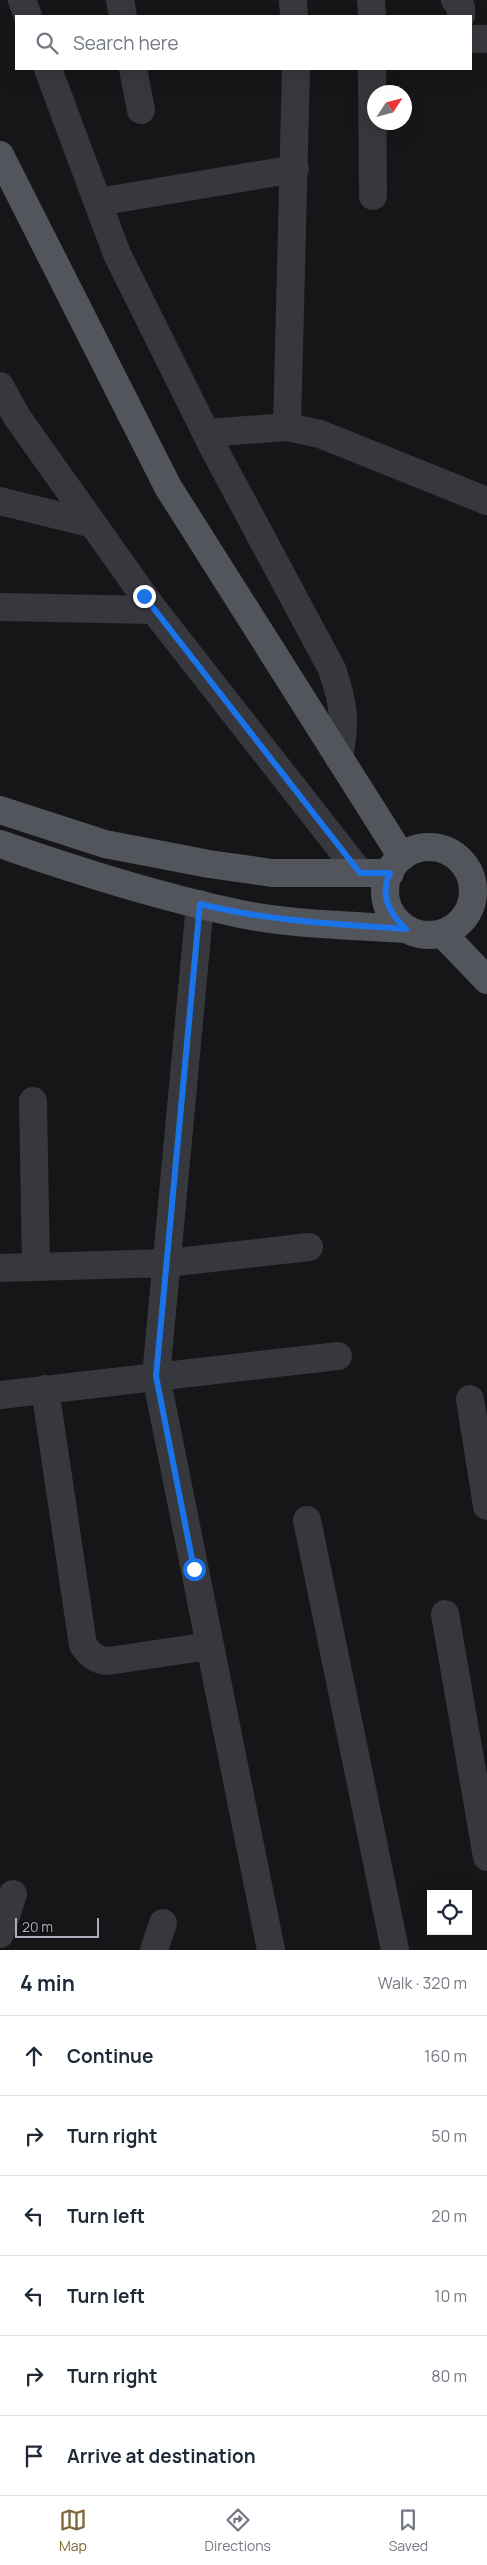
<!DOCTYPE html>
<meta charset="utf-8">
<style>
body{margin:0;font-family:Manrope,sans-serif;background:#f6f6f7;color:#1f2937}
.controls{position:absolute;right:15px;bottom:15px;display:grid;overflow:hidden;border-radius:0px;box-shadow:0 5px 20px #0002}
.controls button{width:45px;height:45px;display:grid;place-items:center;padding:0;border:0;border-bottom:1px solid #e0e1e3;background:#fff;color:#1f2937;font:25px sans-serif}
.compass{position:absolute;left:367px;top:85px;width:45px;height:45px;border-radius:50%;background:#fff;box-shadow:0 5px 20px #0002;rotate:54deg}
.scale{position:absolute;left:15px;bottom:12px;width:84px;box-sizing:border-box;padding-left:5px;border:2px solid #a8adb8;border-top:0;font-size:14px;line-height:18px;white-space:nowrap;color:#a8adb8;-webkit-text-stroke:4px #111113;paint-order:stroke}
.stop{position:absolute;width:15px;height:15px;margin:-11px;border:4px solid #1a73e8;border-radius:50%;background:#fff}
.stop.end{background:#1a73e8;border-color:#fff;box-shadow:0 1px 5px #0008}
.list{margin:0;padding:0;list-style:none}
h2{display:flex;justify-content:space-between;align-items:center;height:65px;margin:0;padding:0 20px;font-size:21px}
h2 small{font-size:16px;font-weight:400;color:#747a83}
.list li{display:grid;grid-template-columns:32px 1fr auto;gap:15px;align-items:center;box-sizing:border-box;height:80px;padding:0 20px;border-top:1px solid #e0e1e3}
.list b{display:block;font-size:19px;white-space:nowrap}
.list em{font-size:16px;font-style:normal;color:#747a83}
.icon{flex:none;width:28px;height:28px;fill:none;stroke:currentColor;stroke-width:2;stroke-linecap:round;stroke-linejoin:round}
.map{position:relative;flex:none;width:487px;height:1950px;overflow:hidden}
.search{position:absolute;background:#fff;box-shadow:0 5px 20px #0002;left:15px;right:15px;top:15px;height:55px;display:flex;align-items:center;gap:12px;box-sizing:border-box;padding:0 18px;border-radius:0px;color:#747a83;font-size:19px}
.sheet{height:545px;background:#fff}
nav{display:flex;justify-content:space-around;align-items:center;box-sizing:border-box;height:70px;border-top:1px solid #e0e1e3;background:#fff;font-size:14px;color:#747a83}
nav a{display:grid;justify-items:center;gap:2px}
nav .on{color:#7e6636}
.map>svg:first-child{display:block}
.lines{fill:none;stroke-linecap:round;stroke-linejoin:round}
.minor{stroke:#37383d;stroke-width:28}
.major{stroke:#53555c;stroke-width:28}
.route{stroke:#1a73e8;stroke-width:6}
</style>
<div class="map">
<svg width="487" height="1950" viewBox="0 0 487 1950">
<rect width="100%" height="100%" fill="#161618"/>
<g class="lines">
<path class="minor" d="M 22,0 L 28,16
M 120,0 L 123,16
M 293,0 L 294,16
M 371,0 L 372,16
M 455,0 L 461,7 L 461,16
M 471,39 L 487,39
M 48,69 L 117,254 L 214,449 L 332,669 C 344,705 346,720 339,758
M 133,69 L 141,110
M 372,69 L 373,196
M 98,202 L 295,169
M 0,386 L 17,417 L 154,610 L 360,873
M 287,427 L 296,69
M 206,433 L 287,427 L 320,434 L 487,501
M 0,501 L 93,524
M 0,607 L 154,610
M 200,904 L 156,1376 L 271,1950
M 33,1101 L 36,1267
M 0,1268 L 168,1263 L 309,1247
M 45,1389 L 83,1645 C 90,1655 96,1660 108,1661 L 210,1646
M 0,1395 L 338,1356
M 470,1399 L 487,1506
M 307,1520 L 395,1950
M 445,1614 L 487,1857
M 0,1934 L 13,1894
M 154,1950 L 163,1923"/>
<path class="major" d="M 0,155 L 168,487 L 402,857
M 0,810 L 105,844 L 209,864 L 272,873 L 390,873
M 0,844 C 77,871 156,896 236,913 C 291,925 350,925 406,929
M385 891a44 44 0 1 1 88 0a44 44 0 1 1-88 0Z
M 442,933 L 487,980"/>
</g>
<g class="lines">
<path class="route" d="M 144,596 L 360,873 L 390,873 C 379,895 390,914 406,929 C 336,924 268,921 200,904 L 156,1376 L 194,1569"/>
</g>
</svg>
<div class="controls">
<button><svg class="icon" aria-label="locate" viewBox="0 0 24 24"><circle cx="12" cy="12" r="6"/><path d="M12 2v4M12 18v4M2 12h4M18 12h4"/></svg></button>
</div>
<svg class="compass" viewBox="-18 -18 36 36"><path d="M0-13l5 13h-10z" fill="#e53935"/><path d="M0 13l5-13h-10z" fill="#747a83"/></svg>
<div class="scale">20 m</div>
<div class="stop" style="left:194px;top:1569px"></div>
<div class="stop end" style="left:144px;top:596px"></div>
<div class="search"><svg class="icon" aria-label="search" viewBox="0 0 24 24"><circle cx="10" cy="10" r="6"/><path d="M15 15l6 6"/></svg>Search here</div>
</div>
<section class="sheet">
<h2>4 min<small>Walk · 320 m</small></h2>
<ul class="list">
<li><svg class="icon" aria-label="ahead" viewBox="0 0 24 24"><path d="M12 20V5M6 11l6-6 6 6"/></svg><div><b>Continue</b></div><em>160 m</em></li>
<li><svg class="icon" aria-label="right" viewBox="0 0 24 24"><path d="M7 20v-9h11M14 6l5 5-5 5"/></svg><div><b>Turn right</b></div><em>50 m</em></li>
<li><svg class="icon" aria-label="left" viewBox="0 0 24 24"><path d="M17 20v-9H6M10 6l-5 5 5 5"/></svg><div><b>Turn left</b></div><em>20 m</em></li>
<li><svg class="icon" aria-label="left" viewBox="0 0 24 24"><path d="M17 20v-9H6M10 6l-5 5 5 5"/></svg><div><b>Turn left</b></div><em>10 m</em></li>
<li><svg class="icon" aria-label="right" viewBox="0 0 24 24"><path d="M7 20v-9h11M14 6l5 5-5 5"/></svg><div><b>Turn right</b></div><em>80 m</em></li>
<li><svg class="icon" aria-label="arrive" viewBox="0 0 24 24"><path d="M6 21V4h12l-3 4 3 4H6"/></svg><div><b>Arrive at destination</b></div></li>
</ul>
</section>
<nav>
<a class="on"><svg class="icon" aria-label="map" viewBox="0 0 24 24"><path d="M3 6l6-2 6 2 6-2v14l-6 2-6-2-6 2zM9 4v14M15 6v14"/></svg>Map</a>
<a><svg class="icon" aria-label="directions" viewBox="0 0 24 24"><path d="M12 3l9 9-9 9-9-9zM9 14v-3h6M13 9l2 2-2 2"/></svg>Directions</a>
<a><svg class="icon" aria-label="saved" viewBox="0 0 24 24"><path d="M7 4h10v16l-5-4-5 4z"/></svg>Saved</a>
</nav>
